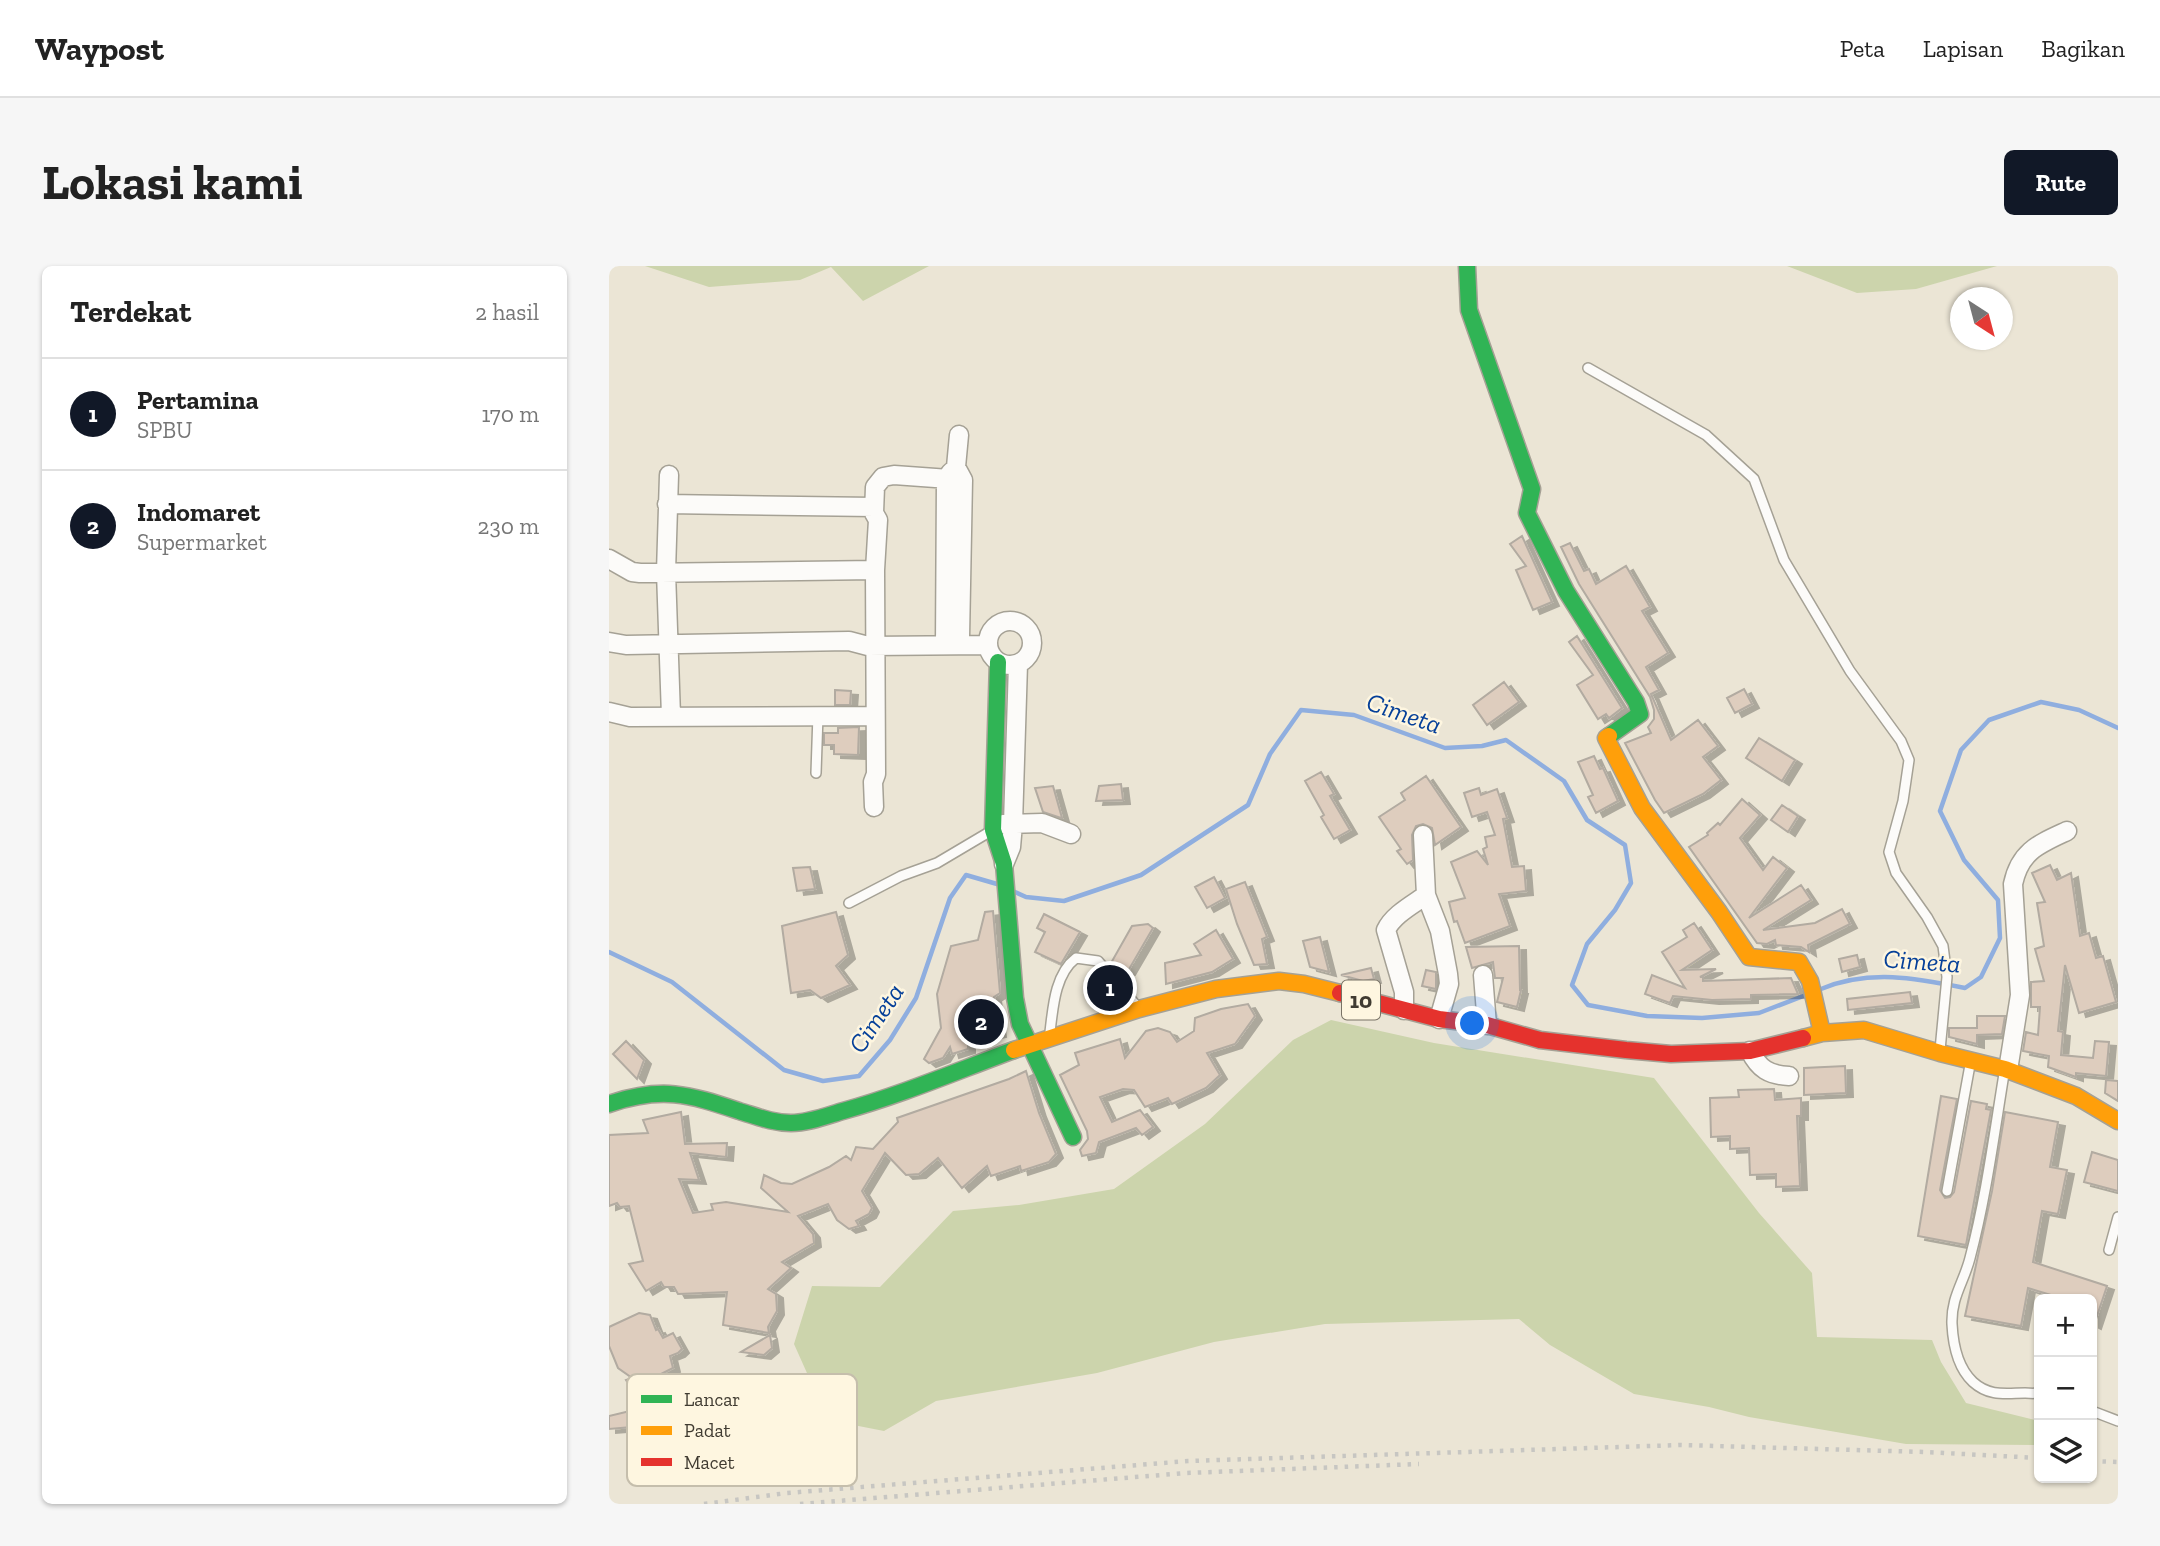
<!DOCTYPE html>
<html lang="id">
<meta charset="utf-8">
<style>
body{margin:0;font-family:"Zilla Slab",serif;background:#f6f6f6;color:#222}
.controls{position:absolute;right:21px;bottom:21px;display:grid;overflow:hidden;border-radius:10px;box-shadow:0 2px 5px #0004}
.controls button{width:63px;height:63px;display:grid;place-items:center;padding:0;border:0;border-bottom:2px solid #e0e0e0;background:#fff;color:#222;font:35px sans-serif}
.compass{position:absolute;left:1341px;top:21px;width:63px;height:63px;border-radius:50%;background:#fff;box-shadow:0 2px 5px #0004;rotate:144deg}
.you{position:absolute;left:864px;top:758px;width:24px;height:24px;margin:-18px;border:5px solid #fff;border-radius:50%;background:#1a73e8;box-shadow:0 0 0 10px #1a73e833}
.badge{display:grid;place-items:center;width:46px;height:46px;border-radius:50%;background:#111827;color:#fff;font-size:23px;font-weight:700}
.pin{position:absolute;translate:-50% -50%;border:4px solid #fff;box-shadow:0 2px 7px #0006}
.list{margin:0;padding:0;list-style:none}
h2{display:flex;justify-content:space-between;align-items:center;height:91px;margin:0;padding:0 28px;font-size:30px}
h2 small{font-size:23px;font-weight:400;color:#767676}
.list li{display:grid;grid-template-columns:46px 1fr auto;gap:21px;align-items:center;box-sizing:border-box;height:112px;padding:0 28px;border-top:2px solid #e0e0e0}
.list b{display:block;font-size:26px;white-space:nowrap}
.list p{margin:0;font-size:23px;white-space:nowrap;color:#767676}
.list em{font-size:23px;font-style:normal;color:#767676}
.icon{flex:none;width:38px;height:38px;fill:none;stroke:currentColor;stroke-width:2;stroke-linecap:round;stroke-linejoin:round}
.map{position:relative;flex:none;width:1509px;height:1238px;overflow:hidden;border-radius:10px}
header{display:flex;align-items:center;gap:42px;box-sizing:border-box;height:98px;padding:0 35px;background:#fff;border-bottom:2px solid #e0e0e0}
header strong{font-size:33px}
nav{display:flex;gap:38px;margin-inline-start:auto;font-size:24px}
.intro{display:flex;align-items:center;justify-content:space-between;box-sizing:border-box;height:168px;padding:0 42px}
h1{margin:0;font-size:49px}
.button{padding:18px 32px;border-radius:10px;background:#111827;color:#fff;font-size:24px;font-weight:700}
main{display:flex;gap:42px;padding:0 42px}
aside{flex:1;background:#fff;border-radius:10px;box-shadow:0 2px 5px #0004}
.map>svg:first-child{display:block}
.green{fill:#ccd4ac}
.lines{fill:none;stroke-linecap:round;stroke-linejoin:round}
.stream{stroke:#8faedf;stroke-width:4.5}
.building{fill:#decdbe;stroke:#b2aba1;stroke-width:2;filter:url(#shadow)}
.lane-casing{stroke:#a5a195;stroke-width:12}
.street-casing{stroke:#a5a195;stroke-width:21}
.fast-casing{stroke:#a5a195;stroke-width:19}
.slow-casing{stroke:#a5a195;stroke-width:19}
.jam-casing{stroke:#a5a195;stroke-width:19}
.lane{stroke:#fcfbf9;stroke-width:9}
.street{stroke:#fcfbf9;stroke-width:18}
.fast{stroke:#30b455;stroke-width:16}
.slow{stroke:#ff9f0a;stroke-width:16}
.jam{stroke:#e5322d;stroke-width:16}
.rail{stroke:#c7c6c2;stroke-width:4.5;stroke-dasharray:3.5 7;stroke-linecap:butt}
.labels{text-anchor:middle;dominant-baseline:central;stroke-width:5;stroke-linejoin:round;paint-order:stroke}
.shield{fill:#fef6e0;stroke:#797366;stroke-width:2}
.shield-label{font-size:23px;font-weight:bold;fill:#403b31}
.water-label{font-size:26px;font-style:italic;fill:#064099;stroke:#fef6e0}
.key{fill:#fef6e0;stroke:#c5beac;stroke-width:2}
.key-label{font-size:19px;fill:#403b31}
</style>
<header>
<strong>Waypost</strong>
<nav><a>Peta</a><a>Lapisan</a><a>Bagikan</a></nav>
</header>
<div class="intro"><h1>Lokasi kami</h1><a class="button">Rute</a></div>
<main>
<aside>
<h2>Terdekat<small>2 hasil</small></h2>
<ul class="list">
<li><span class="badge">1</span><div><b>Pertamina</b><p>SPBU</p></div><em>170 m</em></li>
<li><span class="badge">2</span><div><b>Indomaret</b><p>Supermarket</p></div><em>230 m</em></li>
</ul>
</aside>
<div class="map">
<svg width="1509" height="1238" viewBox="0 0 1509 1238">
<defs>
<filter id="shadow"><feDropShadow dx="7" dy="4" stdDeviation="0" flood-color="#0004"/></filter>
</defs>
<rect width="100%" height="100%" fill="#ebe5d5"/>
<path class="green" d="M 36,0 L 320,0 L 254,35 L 222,1 L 191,14 L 100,21 Z
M 1178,0 L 1388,0 L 1307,23 L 1248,27 Z
M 722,754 L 825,777 L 1045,812 L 1150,947 L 1203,1007 L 1208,1071 L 1323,1074 L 1332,1096 L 1357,1137 L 1430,1155 L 1430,1179 L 1297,1178 L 1140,1151 L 1100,1141 L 1025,1128 L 941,1079 L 910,1053 L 716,1058 L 605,1076 L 488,1107 L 327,1135 L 275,1165 L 219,1154 L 185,1078 L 203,1020 L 271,1021 L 344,945 L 410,939 L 505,923 L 596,858 L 684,774 Z"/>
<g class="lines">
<path class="stream" d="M 406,626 L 417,631 L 455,635 L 532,609 L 639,539 L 661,488 L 692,444 L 745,449 L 836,482 L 873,480 L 897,474 L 955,515 L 978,554 L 1016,579 L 1022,617 L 1006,644 L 978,678 L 963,719 L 979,739 L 1038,750 L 1093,752 L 1150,747 L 1197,729
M 0,686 L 63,716 L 175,804 L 214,815 L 250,810 L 281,774 L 307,732 L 341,632 L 357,609 L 388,618
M 1212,723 C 1260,703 1307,712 1356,722 L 1372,711 L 1391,672 L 1389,634 L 1355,594 L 1331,545 L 1352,484 L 1380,454 L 1432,436 L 1470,444 L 1509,462"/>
</g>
<path class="building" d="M 913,270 L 943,336 L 924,344 L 907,304 L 917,300 L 901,278 Z
M 961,277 L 975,305 L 980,303 L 987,318 L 1017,300 L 1041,341 L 1033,345 L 1059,387 L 1037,401 L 1050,424 L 1042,428 L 1062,474 L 1089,454 L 1109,480 L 1094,491 L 1112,514 L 1094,528 L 1055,547 L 1046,534 L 1016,477 L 1042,467 L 1039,461 L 1045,453 L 1045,444 L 1041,431 L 970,318 L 952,281 Z
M 968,370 L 1013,442 L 1000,452 L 997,448 L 989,453 L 968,419 L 984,409 L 960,376 Z
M 895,416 L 910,436 L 878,459 L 864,439 Z
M 1135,423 L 1143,438 L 1126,447 L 1118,432 Z
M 226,424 L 242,425 L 241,439 L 226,439 Z
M 250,461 L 249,489 L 225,488 L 225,479 L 215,479 L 215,467 L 229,467 L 229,462 Z
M 1150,472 L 1186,494 L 1173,515 L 1137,492 Z
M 985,490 L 991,503 L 994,502 L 1009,535 L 987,547 L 979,531 L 984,529 L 969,496 Z
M 712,506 L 725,528 L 721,530 L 741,564 L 725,573 L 712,551 L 715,549 L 696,515 Z
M 817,510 L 852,561 L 826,579 L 823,562 L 814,558 L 807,560 L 803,569 L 804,594 L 798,598 L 788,585 L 792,583 L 770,551 L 796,534 L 792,527 Z
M 512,518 L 514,534 L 487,535 L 490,520 Z
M 444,520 L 453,552 L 452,552 L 434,546 L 426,522 Z
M 870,522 L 872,529 L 888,523 L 898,552 L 894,553 L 903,601 L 915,600 L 917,625 L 890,628 L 901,660 L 856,677 L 848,655 L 845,656 L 840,636 L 856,632 L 842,596 L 868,585 L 879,599 L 874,583 L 878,581 L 876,571 L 886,569 L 878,546 L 863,551 L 855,527 Z
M 1133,533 L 1151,549 L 1131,572 L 1154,604 L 1164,591 L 1178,602 L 1140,652 L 1192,619 L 1202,634 L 1154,664 L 1206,657 L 1233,643 L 1241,658 L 1199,679 L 1200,686 L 1192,681 L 1167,679 L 1166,674 L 1158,678 L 1148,677 L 1080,581 L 1099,569 L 1098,567 L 1109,557 L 1111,559 Z
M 1173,539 L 1189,550 L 1179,566 L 1162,554 Z
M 1441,599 L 1448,614 L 1462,607 L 1471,670 L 1480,667 L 1487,692 L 1494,690 L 1507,736 L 1470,747 L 1456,699 L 1449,765 L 1454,766 L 1452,789 L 1484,792 L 1486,775 L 1500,776 L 1497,810 L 1467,807 L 1467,811 L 1439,801 L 1440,790 L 1414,785 L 1417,766 L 1429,769 L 1431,741 L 1422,741 L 1422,716 L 1435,715 L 1426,683 L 1435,680 L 1428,637 L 1436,636 L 1423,607 Z
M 201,601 L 206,623 L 188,625 L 184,602 Z
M 605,611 L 616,632 L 598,642 L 586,621 Z
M 636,616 L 658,671 L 653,673 L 658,698 L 645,699 L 628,658 L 617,623 Z
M 384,645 L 391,727 L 385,731 L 390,767 L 359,774 L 359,783 L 343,788 L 341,781 L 334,792 L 320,797 L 315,793 L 332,762 L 328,728 L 342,680 L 369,674 L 376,646 Z
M 227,646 L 239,689 L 227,700 L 241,719 L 212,732 L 201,724 L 182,727 L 173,660 Z
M 435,648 L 471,666 L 452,698 L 426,686 L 436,666 L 428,662 Z
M 1085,657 L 1103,684 L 1073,704 L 1107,703 L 1091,711 L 1094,711 L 1094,715 L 1182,712 L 1189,728 L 1142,729 L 1142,733 L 1103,734 L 1064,730 L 1061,737 L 1036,728 L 1043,709 L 1076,722 L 1053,686 L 1078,671 L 1074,664 Z
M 539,658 L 544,662 L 519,705 L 502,697 L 523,660 Z
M 607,664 L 624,693 L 603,706 L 557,718 L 556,697 L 592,689 L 585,678 Z
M 711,671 L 720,706 L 701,701 L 694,675 Z
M 910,680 L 911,724 L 912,724 L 908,741 L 888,736 L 894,712 L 886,712 L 884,696 L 863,702 L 857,681 Z
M 1248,689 L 1251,701 L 1233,706 L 1230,693 Z
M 762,702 L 765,713 L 754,715 L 732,709 Z
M 817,704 L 827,706 L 827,723 L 813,720 Z
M 1301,726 L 1303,737 L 1239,744 L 1238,733 Z
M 639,738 L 646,750 L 626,778 L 598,787 L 611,809 L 597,822 L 563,838 L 559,832 L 536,841 L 525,824 L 514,823 L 491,831 L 503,856 L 531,844 L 544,861 L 533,869 L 527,862 L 490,876 L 487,887 L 473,890 L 471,884 L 479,873 L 478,865 L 451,809 L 470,799 L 466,787 L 511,773 L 516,792 L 537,765 L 549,762 L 561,766 L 568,776 L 585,765 L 586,752 L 612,743 Z
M 1368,750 L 1396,750 L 1393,768 L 1368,769 L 1368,778 L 1340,771 L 1340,762 L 1368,762 Z
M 17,775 L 35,794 L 28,813 L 4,788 Z
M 1236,800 L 1237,827 L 1195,829 L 1195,802 Z
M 417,805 L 430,847 L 447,888 L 440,896 L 412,905 L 411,900 L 382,910 L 378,900 L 353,922 L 329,892 L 310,908 L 297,909 L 276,887 L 253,925 L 263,942 L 260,948 L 247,955 L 250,960 L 240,963 L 228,954 L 219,938 L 189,950 L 204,968 L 205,977 L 173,996 L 182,1002 L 159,1023 L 167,1028 L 168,1045 L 159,1061 L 160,1067 L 114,1059 L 118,1026 L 69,1028 L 65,1021 L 55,1021 L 52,1016 L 37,1025 L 20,998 L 34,995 L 20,940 L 11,941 L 8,937 L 0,940 L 0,869 L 39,867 L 34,854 L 72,846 L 76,878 L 118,877 L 117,891 L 81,887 L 90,914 L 70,913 L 84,947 L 104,944 L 102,938 L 117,936 L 179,946 L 152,922 L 155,909 L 172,917 L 183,918 L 220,901 L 237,890 L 242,894 L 247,881 L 264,883 L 289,856 L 288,852 L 400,813 Z
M 1497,814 L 1509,815 L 1509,835 L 1496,827 Z
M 1165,823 L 1166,834 L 1192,832 L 1192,850 L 1188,850 L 1191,920 L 1167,921 L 1167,908 L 1141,909 L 1140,882 L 1121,883 L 1121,870 L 1102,871 L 1101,832 L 1130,831 L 1129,824 Z
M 1332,830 L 1348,833 L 1331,924 L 1336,932 L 1341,931 L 1345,926 L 1362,835 L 1378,838 L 1377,843 L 1382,844 L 1357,979 L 1309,970 Z
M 1396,846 L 1449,856 L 1441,901 L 1458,904 L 1449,948 L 1433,945 L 1424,996 L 1498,1020 L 1485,1059 L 1483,1058 L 1483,1033 L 1455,1033 L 1419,1022 L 1412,1060 L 1356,1050 L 1383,925 Z
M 1483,886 L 1509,894 L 1509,925 L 1475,916 Z
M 30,1047 L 41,1049 L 47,1064 L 49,1063 L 54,1072 L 64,1067 L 73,1083 L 69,1087 L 61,1090 L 64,1102 L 50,1109 L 45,1124 L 56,1135 L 38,1147 L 17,1114 L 23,1112 L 9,1102 L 0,1080 L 0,1061 Z
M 161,1069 L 163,1082 L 155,1089 L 132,1086 Z
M 21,1145 L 23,1161 L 0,1163 L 0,1150 Z"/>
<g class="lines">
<defs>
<path id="lane" d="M 979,102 L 1097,169 L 1145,213 L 1175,294 L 1241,405 L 1292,475 L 1300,494 L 1294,535 L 1280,586 L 1287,607 L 1318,651 L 1334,680 L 1338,711 L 1331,784
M 207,507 L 209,449
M 240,637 L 292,610 L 328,597 L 382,565
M 441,766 C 444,741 446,708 467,692 L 489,695 L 526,738
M 1395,808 C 1385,869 1377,932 1361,992 C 1355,1016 1342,1031 1343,1058 C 1344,1078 1349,1102 1364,1116 C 1385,1135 1406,1124 1430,1128
M 1338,925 L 1361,799
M 1500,984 L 1509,951
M 1483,1145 L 1509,1155"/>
<path id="street" d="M 350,169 L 347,201 L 354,214 L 351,371
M 60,209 L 57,306 L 62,450
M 58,238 L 265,241
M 0,293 L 23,306 L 31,307 L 266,304
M379 377a22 22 0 1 1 44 0a22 22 0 1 1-44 0Z
M 0,376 L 17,379 L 240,375 L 259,380 L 379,379
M 336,379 L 337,213 L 342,206
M 0,446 L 21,451 L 266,450
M 265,541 L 264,516 L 267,508 L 266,304 L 269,254 L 265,247 L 266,221 L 274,211 L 285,209 L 354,214
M 394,558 L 433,557 L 462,568
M 814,569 L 817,629 L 831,665 L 839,708 L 840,718 L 830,753
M 395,598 L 402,581 L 404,558 L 409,398
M 874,709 L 878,759
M 795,744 L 795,726 L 777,664 C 784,649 803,639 817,629
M 1141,785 C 1150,803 1160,809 1180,810
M 1399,804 L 1411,729 L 1404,618 C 1411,585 1430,578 1458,565"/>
<path id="fast" d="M 858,0 L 860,44 L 923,223 L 918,247 L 957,325 L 1027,436 L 1031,448 L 1000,470
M 389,396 L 384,564 L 395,598 L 406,732 L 411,758 L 464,871
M 0,838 C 53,820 79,828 130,845 C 147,850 163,857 182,857 C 199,857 217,850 234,845 C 292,829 348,805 405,784"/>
<path id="slow" d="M 1000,470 L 997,472 L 1033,542 L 1110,646 L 1140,691 L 1190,696 L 1201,715 L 1213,767
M 1194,772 L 1213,767 L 1255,764 L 1331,787 L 1396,803 L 1467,830 L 1509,855
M 405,784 L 530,743 L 607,723 L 670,715 L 695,718 L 731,727"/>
<path id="jam" d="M 731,727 L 830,753 L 878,759 L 931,774 L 1017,784 L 1062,788 L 1141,785 L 1194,772"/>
</defs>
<use href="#lane" class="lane-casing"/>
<use href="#street" class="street-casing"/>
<use href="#fast" class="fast-casing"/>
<use href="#slow" class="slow-casing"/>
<use href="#jam" class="jam-casing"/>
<use href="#lane" class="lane"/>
<use href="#street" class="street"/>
<use href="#fast" class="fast"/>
<use href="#slow" class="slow"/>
<use href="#jam" class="jam"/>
<path class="rail" d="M 1483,1195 L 1509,1196
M 95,1238 L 178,1227 L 579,1195 L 1072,1179 L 1316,1186 L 1430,1192
M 191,1238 L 577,1207 L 810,1198"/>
</g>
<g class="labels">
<rect class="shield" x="733" y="714.5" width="38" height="39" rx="5"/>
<g class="shield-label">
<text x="752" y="734">10</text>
</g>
<g class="water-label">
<text transform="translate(795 447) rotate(19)">Cimeta</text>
<text transform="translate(1313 695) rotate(4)">Cimeta</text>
<text transform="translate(267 752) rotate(-56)">Cimeta</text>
</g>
</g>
<rect x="18" y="1108" width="230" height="112" rx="10" class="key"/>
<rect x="32" y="1129" width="31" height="8" fill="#30b455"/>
<rect x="32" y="1160" width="31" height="9" fill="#ff9f0a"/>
<rect x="32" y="1192" width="31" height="8" fill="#e5322d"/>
<g class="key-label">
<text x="75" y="1140">Lancar</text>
<text x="75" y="1171">Padat</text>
<text x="75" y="1203">Macet</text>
</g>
</svg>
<div class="controls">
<button>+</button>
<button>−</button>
<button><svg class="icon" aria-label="layers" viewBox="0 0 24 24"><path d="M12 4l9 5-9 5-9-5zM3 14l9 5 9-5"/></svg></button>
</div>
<svg class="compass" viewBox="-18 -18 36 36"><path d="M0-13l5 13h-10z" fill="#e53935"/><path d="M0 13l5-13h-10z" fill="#767676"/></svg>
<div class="you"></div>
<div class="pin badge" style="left:501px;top:722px">1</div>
<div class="pin badge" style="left:372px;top:756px">2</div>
</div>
</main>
